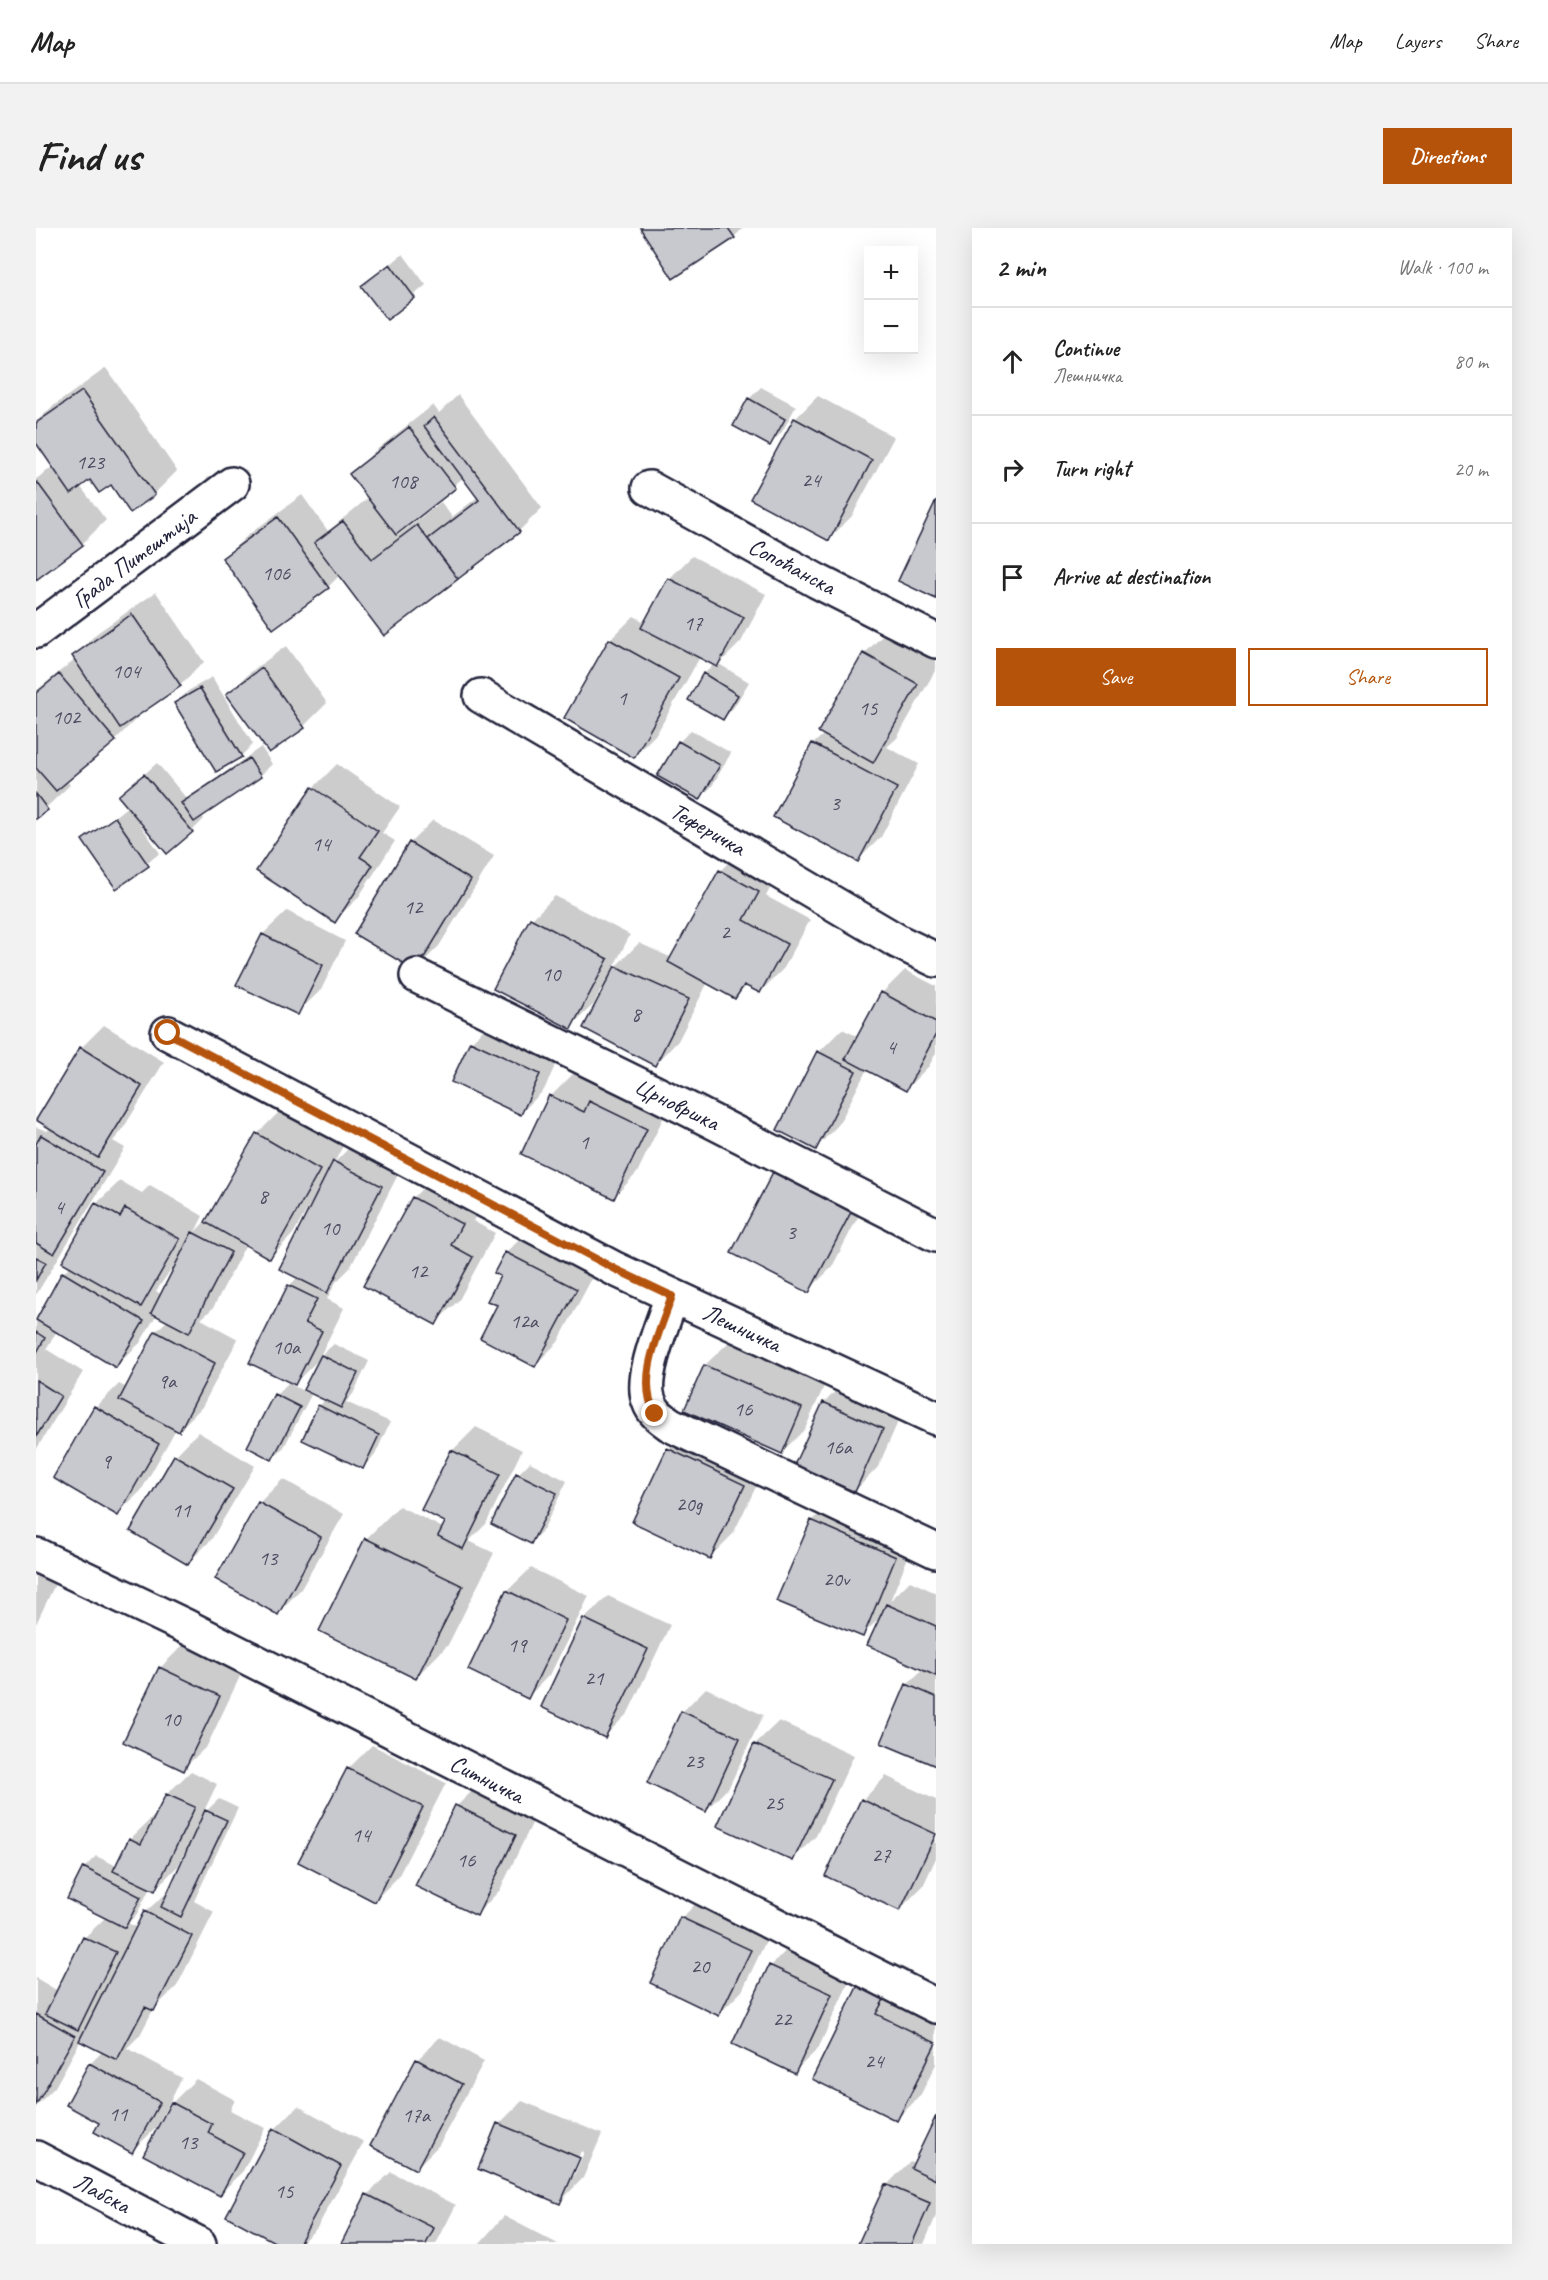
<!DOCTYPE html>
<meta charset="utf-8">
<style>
body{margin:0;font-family:Caveat,sans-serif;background:#f2f2f2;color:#222}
.controls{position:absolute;right:18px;top:18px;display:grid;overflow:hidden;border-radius:0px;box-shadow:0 6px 24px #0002}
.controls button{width:54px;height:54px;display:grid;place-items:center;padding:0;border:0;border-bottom:2px solid #e0e0e0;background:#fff;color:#222;font:30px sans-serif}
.stop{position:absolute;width:18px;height:18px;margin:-14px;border:4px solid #b45309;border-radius:50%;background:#fff}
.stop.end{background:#b45309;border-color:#fff;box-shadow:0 2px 6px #0008}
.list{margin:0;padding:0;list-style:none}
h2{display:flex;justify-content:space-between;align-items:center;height:78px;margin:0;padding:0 24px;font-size:26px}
h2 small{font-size:20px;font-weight:400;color:#767676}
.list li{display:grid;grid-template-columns:39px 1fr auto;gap:18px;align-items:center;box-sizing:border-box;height:108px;padding:0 24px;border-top:2px solid #e0e0e0}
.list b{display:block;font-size:22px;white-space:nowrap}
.list p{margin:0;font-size:20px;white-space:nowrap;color:#767676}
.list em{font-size:20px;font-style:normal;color:#767676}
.actions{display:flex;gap:12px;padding:18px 24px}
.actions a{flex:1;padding:14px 0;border:2px solid #b45309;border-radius:0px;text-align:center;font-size:21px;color:#b45309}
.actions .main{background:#b45309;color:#fff}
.icon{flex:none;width:33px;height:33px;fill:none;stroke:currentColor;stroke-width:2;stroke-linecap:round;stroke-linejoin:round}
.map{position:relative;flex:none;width:900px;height:2016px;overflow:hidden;border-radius:0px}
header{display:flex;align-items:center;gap:36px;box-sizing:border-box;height:84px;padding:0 30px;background:#fff;border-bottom:2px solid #e0e0e0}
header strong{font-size:28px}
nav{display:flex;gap:33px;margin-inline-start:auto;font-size:21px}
.intro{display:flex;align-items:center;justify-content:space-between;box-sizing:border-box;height:144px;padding:0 36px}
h1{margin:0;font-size:42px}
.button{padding:15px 27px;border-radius:0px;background:#b45309;color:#fff;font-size:21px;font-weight:700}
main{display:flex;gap:36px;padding:0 36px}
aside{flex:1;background:#fff;border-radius:0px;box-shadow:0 6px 24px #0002}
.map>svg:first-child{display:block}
.shadow{fill:#0003;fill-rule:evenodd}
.building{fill:#c8c8cf;stroke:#22223b;stroke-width:1.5}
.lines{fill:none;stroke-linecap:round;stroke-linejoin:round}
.street-casing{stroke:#22223b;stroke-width:38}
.street{stroke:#fff;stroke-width:33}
.route{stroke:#b45309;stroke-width:8}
.labels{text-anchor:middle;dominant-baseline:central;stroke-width:5;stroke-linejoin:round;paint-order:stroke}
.number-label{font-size:21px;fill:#4c4c60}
.street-label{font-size:24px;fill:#22223b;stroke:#fff}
</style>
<header>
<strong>Map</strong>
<nav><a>Map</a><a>Layers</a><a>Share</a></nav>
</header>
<div class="intro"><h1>Find us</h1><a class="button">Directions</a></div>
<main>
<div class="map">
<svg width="900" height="2016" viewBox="0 0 900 2016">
<rect width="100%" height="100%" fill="#fff"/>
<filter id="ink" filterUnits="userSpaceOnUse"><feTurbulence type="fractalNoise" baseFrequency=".0167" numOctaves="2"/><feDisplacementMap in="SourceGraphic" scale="12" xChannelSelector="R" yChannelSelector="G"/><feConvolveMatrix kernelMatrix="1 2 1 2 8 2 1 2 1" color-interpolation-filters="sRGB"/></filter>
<g filter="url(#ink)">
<path class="shadow" d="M 606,0 L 707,0 L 698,9 Z
M 367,26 L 390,57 L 351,90 L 327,59 Z
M 70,140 L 141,243 L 118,266 L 55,250 L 44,258 L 70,292 L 46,316 L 0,350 L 0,251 L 18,238 L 0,213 L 0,194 L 16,179 Z
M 725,159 L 760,178 L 746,204 L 734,216 L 713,171 Z
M 422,167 L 506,280 L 483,303 L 348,406 L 304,347 L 292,359 L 188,330 L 212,307 L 266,267 L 292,303 L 333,269 L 315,247 L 339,223 L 397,177 L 403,185 ZM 428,249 L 443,268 L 416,289 L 405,274 L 361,308 L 359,306 Z
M 782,168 L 858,209 L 816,288 L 792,312 L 759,191 Z
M 656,328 L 730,366 L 705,414 L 683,436 L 713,454 L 698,479 L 686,491 L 668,446 L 678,436 L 664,429 L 621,505 L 598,528 L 530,490 L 574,412 L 598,388 L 610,395 L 633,351 Z
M 120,364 L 168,434 L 144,457 L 100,487 L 102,489 L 79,512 L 30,552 L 34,557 L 0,589 L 0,463 L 39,431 L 38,428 L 61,405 Z
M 852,402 L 900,430 L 900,441 L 861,510 L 851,519 L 883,536 L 845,609 L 822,632 L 777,516 L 788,506 L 828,426 Z
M 250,418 L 291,475 L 268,498 L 192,466 L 216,443 Z
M 176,449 L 217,516 L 205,528 L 140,475 L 152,463 Z
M 655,502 L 695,525 L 676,558 L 664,570 L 643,514 Z
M 225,519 L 236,536 L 224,548 L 165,587 L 168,591 L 156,603 L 99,589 L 124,625 L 80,659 L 48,613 L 92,578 L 96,557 L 121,535 L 151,571 Z
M 301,536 L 364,579 L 346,605 L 359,613 L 322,670 L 298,693 L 222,642 L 277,560 Z
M 397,592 L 458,628 L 403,718 L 380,741 L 374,615 Z
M 708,619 L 745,640 L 730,668 L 774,692 L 748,740 L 724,764 L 712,757 L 699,769 L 672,754 L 642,813 L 619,837 L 565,761 L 558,776 L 534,799 L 496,691 L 519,668 L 594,707 L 576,742 L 603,715 L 636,730 L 684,643 Z
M 251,683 L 309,713 L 285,762 L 261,785 L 202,756 L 227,706 Z
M 869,742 L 900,758 L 900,825 L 893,838 L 870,861 L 831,841 L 803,896 L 780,920 L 783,824 L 806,801 L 823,809 L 846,765 Z
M 458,791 L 526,822 L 508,862 L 485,885 L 435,814 Z
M 68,797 L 128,834 L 85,904 L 77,913 L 89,920 L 0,1067 L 0,899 L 11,903 L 15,900 L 45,820 Z
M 538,845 L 569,860 L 578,851 L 633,878 L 601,945 L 578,969 L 515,868 Z
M 244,883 L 307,918 L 298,935 L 322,911 L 368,935 L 314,1040 L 300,1054 L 291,1071 L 308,1080 L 284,1128 L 298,1116 L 333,1133 L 317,1166 L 310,1174 L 354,1194 L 339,1227 L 327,1239 L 283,1178 L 290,1171 L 283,1131 L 259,1155 L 253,1058 L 262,1049 L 280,971 L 278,970 L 257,1006 L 234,1030 L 210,1016 L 177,1080 L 165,1091 L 202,1111 L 166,1179 L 143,1202 L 140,1201 L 105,1263 L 81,1286 L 60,1179 L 83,1156 L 91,1160 L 120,1103 L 132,1092 L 121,1086 L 104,1115 L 80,1138 L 21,1103 L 10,1121 L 47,1144 L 0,1222 L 0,1089 L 27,1045 L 35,1037 L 60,976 L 84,953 L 106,965 L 114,957 L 167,988 L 159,1004 L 175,987 L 221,906 ZM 139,1036 L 141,1038 L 126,1067 L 120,1063 Z
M 762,921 L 837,960 L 796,1039 L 772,1063 L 697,1024 L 738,945 Z
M 400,946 L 448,972 L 437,993 L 459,1005 L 423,1072 L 399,1095 L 329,1057 L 377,970 Z
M 494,1001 L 563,1037 L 522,1114 L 499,1137 L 463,1077 L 466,1048 L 460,1044 L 470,1025 Z
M 693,1114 L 789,1156 L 769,1201 L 746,1224 L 650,1181 L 669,1137 Z
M 811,1151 L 869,1178 L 842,1239 L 819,1263 L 788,1175 Z
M 252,1155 L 275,1167 L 248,1219 L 236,1231 L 240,1167 Z
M 656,1197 L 732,1234 L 697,1306 L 674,1329 L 633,1221 Z
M 440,1199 L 486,1222 L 450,1296 L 433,1313 L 458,1325 L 412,1417 L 380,1449 L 285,1402 L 331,1310 L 363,1278 L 407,1300 L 411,1294 L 416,1223 Z
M 162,1204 L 219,1238 L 175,1312 L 152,1335 L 139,1228 Z
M 494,1234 L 531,1253 L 507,1302 L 495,1314 L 482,1246 Z
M 247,1251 L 308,1286 L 265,1361 L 242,1385 L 181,1350 L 224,1274 Z
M 799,1270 L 882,1305 L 854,1373 L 874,1353 L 900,1365 L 900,1537 L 871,1457 L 887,1441 L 846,1388 L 826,1407 L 776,1293 Z
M 0,1339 L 22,1350 L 0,1396 Z
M 495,1340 L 553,1368 L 515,1445 L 492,1469 L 471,1363 Z
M 572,1368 L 634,1397 L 592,1485 L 569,1508 L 548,1391 Z
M 148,1416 L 206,1444 L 171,1518 L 147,1541 L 124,1440 Z
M 670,1460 L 727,1487 L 693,1559 L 670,1582 L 646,1484 Z
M 743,1493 L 818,1527 L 780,1608 L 757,1631 L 683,1598 L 719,1516 Z
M 336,1517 L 410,1555 L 362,1649 L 339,1672 L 312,1541 Z
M 155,1543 L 181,1556 L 166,1587 L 183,1571 L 202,1580 L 158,1673 L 178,1684 L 141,1758 L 117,1782 L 104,1807 L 91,1820 L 146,1850 L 120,1900 L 96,1923 L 65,1894 L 54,1836 L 67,1823 L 45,1812 L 19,1859 L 0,1878 L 0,1750 L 22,1763 L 49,1709 L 70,1689 L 48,1640 L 60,1628 L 81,1638 L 94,1611 L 118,1588 L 120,1589 L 131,1566 ZM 149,1623 L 152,1624 L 134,1662 L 109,1684 L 101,1700 L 92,1695 L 101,1686 L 114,1660 L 118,1662 L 142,1638 Z
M 850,1548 L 900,1572 L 900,1630 L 887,1658 L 864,1681 L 791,1648 L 827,1572 Z
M 444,1555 L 502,1583 L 464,1662 L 441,1686 L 421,1578 Z
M 669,1666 L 737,1698 L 706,1763 L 683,1786 L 616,1754 L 646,1690 Z
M 758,1714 L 818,1743 L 782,1821 L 758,1844 L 698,1816 L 735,1738 Z
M 849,1731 L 873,1742 L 863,1762 L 900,1781 L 900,1836 L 884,1868 L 861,1891 L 826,1754 Z
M 404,1809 L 448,1833 L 403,1917 L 379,1941 L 381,1832 Z
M 160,1851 L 199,1872 L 194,1882 L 229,1900 L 207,1943 L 184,1966 L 136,1875 Z
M 486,1873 L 566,1906 L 547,1950 L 524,1974 L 463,1896 ZM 545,1923 L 548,1924 L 538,1948 L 534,1948 Z
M 262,1878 L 328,1914 L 281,2000 L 264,2016 L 245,2016 L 239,1901 Z
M 900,1892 L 900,1988 L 888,2016 L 824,2016 L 851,1957 L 874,1933 L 879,1936 Z
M 355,1944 L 420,1977 L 400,2016 L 306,2016 L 331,1967 Z
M 468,1988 L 522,2016 L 443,2016 Z"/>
<path class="building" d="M 604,0 L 692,0 L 699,10 L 637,51 Z
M 354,36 L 379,70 L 351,92 L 325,58 Z
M 46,163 L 119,267 L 94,285 L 75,257 L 63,265 L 54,252 L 35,266 L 0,215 L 0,195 Z
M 712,170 L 749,191 L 734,218 L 697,198 Z
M 398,189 L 484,304 L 422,351 L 392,311 L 443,272 L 388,198 Z
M 758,190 L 836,232 L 793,313 L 714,271 Z
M 373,199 L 420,260 L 360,307 L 313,246 Z
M 1,254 L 47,317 L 0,352 L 0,255 Z
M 900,272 L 900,371 L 862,353 Z
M 242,289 L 293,360 L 237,401 L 186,330 Z
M 307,293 L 336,331 L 381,297 L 422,351 L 348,408 L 278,315 Z
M 632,350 L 708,389 L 681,439 L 605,400 Z
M 96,386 L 145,458 L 84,500 L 36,428 Z
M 573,411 L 643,450 L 598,530 L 528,490 Z
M 827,425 L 882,456 L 837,535 L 782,504 Z
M 226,440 L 269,500 L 233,525 L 190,466 Z
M 667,445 L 702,467 L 687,492 L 652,472 Z
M 23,446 L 80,513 L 20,563 L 0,540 L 0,465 Z
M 164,460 L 206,529 L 180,544 L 138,475 Z
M 642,513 L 684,537 L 664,572 L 621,548 Z
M 776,515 L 861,560 L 822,634 L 737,589 Z
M 213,530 L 225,549 L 158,594 L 145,575 Z
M 108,546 L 157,604 L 131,626 L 82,568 Z
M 276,559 L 342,603 L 324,629 L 337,637 L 299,695 L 220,643 Z
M 0,566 L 12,582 L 0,591 Z
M 79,589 L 113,638 L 80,661 L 46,612 Z
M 373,614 L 435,652 L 380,743 L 318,706 Z
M 683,642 L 723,664 L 708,692 L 751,716 L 724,765 L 708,757 L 699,771 L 632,734 Z
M 494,690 L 572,731 L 535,801 L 457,761 Z
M 226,706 L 287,737 L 262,787 L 200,757 Z
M 579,738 L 653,771 L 619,838 L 547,800 Z
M 845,764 L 900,794 L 900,806 L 870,863 L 809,831 Z
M 434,813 L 504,846 L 485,887 L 415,854 Z
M 44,819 L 106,858 L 62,930 L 0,892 Z
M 781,823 L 820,843 L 780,922 L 741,902 Z
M 513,867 L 548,884 L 553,873 L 611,901 L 578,971 L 485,926 Z
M 220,905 L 284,942 L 234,1031 L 169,994 Z
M 5,907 L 67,944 L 18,1026 L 0,1015 L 0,916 Z
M 297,933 L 346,958 L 291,1065 L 243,1041 Z
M 737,944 L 815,984 L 773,1065 L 695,1025 Z
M 376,969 L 426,996 L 415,1017 L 437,1029 L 400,1097 L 327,1058 Z
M 59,975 L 84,989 L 89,980 L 144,1011 L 105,1079 L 26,1034 Z
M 156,1004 L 195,1024 L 153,1105 L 115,1085 Z
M 469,1024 L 541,1061 L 499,1139 L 444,1110 L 461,1077 L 451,1073 L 464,1048 L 458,1045 Z
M 0,1029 L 10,1034 L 0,1052 Z
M 26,1044 L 108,1093 L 80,1140 L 0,1092 Z
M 252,1057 L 281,1071 L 269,1095 L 286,1103 L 259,1157 L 213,1135 Z
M 119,1103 L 179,1135 L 143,1204 L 83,1172 Z
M 0,1104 L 9,1110 L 0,1126 Z
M 285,1127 L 322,1145 L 305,1180 L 267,1162 Z
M 668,1137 L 766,1180 L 746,1226 L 648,1182 Z
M 0,1152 L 25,1168 L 0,1209 Z
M 238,1166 L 264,1179 L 236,1232 L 211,1219 Z
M 787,1174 L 847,1201 L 819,1264 L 758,1237 Z
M 282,1177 L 343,1207 L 327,1241 L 266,1212 Z
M 58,1178 L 123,1216 L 82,1288 L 17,1250 Z
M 631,1220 L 709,1257 L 674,1331 L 596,1294 Z
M 415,1222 L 464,1246 L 427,1321 L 402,1308 L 409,1294 L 385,1282 Z
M 138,1227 L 197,1261 L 152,1337 L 94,1303 Z
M 480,1245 L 521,1265 L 495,1316 L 455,1296 Z
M 222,1274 L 285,1309 L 242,1387 L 179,1351 Z
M 775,1292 L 860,1329 L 827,1409 L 740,1373 Z
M 329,1310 L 427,1358 L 380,1451 L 283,1403 Z
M 470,1362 L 530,1392 L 492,1471 L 432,1442 Z
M 850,1376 L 900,1398 L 900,1448 L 831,1417 Z
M 547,1390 L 612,1421 L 569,1510 L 505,1479 Z
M 123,1439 L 184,1468 L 148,1543 L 87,1514 Z
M 870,1456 L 900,1469 L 900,1538 L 845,1515 Z
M 645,1483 L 704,1510 L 670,1584 L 611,1555 Z
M 718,1516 L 796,1551 L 757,1633 L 681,1598 Z
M 311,1540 L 387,1579 L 339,1674 L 262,1634 Z
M 130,1566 L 159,1579 L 119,1663 L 77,1643 L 93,1610 L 105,1616 Z
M 825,1571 L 900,1606 L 864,1683 L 789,1648 Z
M 419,1577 L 480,1607 L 441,1688 L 379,1658 Z
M 169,1582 L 191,1592 L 145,1689 L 125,1679 Z
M 47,1639 L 105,1669 L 89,1700 L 31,1671 Z
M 108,1683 L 156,1708 L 118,1783 L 109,1779 L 81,1832 L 43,1813 Z
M 644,1689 L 715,1722 L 683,1788 L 614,1755 Z
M 47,1709 L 80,1724 L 42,1802 L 9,1786 Z
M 733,1737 L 796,1766 L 759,1846 L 696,1816 Z
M 824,1753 L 851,1766 L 840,1786 L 900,1815 L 861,1893 L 776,1851 Z
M 0,1786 L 39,1808 L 0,1877 Z
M 380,1831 L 426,1856 L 380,1942 L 334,1918 Z
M 53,1835 L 124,1874 L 96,1925 L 58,1904 L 63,1895 L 30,1877 Z
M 135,1874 L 176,1896 L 172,1905 L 207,1924 L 184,1968 L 107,1927 Z
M 900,1888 L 900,1952 L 875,1940 Z
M 461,1895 L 544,1930 L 524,1976 L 442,1941 Z
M 237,1900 L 305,1938 L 263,2016 L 242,2016 L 190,1988 Z
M 849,1956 L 894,1975 L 876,2016 L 822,2016 Z
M 330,1966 L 398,2000 L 390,2016 L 305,2016 Z"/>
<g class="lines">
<defs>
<path id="street" d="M 613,260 L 781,353 L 900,413
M 0,403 L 196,256
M 445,468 L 863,714 L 900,732
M 381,748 L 650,880 L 900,1007
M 132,805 L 579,1041 L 900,1190
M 636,1068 C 628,1093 603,1149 613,1173 C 617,1185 625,1190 635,1197 L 900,1323
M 0,1327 L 151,1399 L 900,1778
M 0,1930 L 163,2016"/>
</defs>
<use href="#street" class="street-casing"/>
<use href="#street" class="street"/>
</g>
</g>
<g class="lines" filter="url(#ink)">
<path class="route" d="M 132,805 L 579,1041 L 636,1068 C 624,1104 600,1149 619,1186"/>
</g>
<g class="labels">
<g class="number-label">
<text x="54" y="234">123</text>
<text x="775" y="252">24</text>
<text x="367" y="253">108</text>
<text x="240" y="345">106</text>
<text x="657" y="395">17</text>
<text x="90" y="443">104</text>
<text x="586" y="470">1</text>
<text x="832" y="480">15</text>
<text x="30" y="489">102</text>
<text x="799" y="575">3</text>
<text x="285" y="616">14</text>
<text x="377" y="679">12</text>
<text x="689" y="704">2</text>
<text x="515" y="746">10</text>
<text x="600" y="786">8</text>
<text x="855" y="819">4</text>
<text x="548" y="914">1</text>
<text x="227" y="968">8</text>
<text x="23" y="979">4</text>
<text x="294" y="1000">10</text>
<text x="755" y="1004">3</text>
<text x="382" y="1043">12</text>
<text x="488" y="1093">12a</text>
<text x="250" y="1119">10a</text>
<text x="131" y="1153">9a</text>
<text x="707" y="1181">16</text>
<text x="802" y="1219">16a</text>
<text x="70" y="1233">9</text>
<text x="653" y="1276">20g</text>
<text x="145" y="1282">11</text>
<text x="232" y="1330">13</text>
<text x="800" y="1351">20v</text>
<text x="481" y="1417">19</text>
<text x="558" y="1450">21</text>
<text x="135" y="1491">10</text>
<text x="658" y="1533">23</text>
<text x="738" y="1575">25</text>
<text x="325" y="1607">14</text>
<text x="845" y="1627">27</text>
<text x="430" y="1632">16</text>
<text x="664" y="1738">20</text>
<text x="746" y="1791">22</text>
<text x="838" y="1833">24</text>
<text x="82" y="1886">11</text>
<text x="380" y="1887">17a</text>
<text x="152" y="1914">13</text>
<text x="248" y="1963">15</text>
</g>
<g class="street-label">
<text transform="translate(98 330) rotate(-37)">Града Питештија</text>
<text transform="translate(756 338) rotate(28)">Сопоћанска</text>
<text transform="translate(672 601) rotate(30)">Теферичка</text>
<text transform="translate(641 876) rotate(26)">Црновршка</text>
<text transform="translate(706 1100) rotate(25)">Лешничка</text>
<text transform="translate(451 1551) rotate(27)">Ситничка</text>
<text transform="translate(66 1965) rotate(28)">Лабска</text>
</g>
</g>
</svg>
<div class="controls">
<button>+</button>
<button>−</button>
</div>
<div class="stop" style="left:132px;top:805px"></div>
<div class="stop end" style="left:619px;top:1186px"></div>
</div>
<aside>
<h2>2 min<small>Walk · 100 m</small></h2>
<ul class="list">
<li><svg class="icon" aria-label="ahead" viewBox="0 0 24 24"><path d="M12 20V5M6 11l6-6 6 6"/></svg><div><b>Continue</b><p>Лешничка</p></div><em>80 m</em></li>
<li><svg class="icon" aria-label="right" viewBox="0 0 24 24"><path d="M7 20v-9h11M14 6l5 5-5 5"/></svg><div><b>Turn right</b></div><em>20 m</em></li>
<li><svg class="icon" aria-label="arrive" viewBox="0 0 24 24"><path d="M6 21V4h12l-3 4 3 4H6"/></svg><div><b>Arrive at destination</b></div></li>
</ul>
<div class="actions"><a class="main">Save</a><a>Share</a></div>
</aside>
</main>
